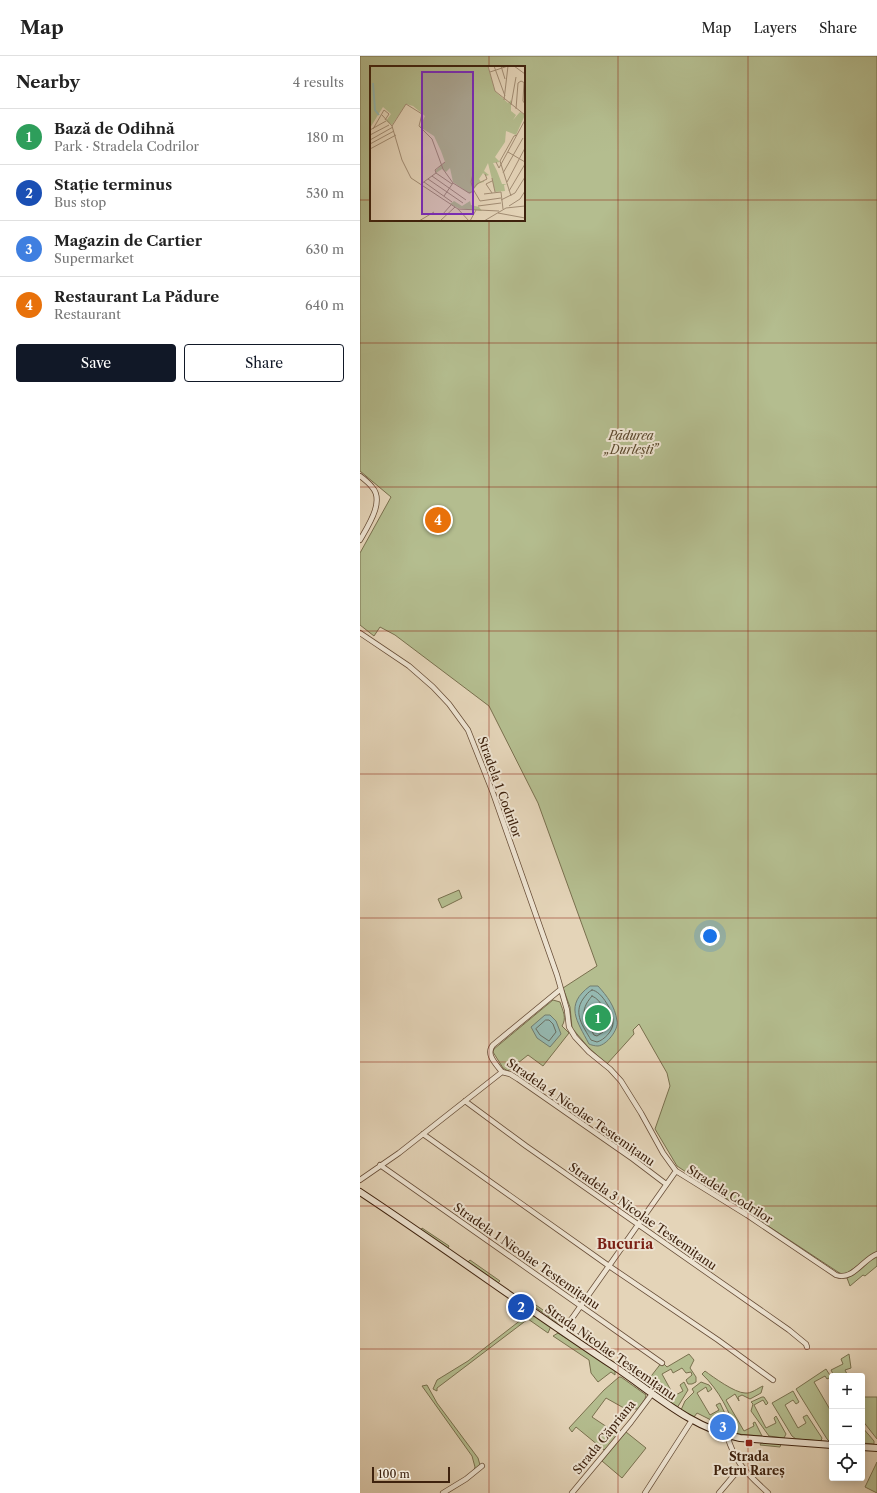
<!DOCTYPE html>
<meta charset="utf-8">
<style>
body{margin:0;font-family:"Libre Caslon Text",serif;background:#f2f2f2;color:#222}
.controls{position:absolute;right:12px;bottom:12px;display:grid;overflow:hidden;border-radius:4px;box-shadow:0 2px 10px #0003}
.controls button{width:36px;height:36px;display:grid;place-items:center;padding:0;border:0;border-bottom:1px solid #e0e0e0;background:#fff;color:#222;font:20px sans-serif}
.scale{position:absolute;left:12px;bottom:10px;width:78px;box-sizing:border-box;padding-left:4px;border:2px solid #3e220e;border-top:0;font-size:11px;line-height:14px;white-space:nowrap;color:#3e220e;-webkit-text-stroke:3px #ede3d1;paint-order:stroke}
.you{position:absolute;left:350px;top:880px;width:14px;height:14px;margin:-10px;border:3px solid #fff;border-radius:50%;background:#1a73e8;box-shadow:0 0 0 6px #1a73e833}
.badge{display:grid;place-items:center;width:26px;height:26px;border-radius:50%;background:#111827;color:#fff;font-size:13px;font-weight:700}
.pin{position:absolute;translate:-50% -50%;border:2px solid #fff;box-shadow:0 1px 4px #0006}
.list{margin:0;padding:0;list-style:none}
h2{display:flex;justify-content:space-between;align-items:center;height:52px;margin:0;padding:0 16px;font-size:17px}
h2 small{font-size:13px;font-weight:400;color:#767676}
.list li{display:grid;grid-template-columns:26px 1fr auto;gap:12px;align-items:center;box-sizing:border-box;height:56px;padding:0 16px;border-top:1px solid #e0e0e0}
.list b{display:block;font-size:15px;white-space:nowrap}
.list p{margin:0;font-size:13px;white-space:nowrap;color:#767676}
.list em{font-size:13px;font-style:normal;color:#767676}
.actions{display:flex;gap:8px;padding:12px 16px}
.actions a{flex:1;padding:9px 0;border:1px solid #111827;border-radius:4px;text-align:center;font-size:14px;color:#111827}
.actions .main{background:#111827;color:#fff}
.icon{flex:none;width:22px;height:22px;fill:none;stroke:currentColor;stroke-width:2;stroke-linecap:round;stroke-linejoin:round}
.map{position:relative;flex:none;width:517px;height:1437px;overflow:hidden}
header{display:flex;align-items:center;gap:24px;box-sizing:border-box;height:56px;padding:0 20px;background:#fff;border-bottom:1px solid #e0e0e0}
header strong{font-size:19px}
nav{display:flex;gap:22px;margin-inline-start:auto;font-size:14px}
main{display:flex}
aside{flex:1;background:#fff}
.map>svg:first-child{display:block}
.green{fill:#b4bd8f;stroke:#79704e;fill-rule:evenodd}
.water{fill:#95b8b0;stroke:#727c6f}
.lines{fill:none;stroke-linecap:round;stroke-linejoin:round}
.shore{stroke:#6a6d5f;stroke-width:1}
.street-casing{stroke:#684e38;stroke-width:6}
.secondary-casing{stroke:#3e220e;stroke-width:8}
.street{stroke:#ede3d1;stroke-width:4.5}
.secondary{stroke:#ede3d1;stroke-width:6}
.grid{fill:none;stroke:#8f2418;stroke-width:1;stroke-opacity:0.55}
.poi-dot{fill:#8f2418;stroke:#ede3d1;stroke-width:1.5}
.labels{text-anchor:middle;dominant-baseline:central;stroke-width:4;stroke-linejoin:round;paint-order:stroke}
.park-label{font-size:12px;font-style:italic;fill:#5c492e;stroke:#ede3d1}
.street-label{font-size:12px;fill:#3e220e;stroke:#ede3d1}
.poi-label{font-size:12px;font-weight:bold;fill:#3e220e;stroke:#ede3d1}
.quarter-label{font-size:14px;font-weight:bold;fill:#7a1f14;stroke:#ede3d1}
.inset-river{fill:none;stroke:#95b8b0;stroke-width:2}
.inset-road{fill:none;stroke:#a28d74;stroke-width:1}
.view{fill:#7b2cbf;fill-opacity:0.15;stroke:#7b2cbf;stroke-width:2}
.inset-edge{fill:none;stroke:#3e220e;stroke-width:2}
</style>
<header>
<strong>Map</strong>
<nav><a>Map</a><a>Layers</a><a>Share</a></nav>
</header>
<main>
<aside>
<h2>Nearby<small>4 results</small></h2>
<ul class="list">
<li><span class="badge" style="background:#2e9e5b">1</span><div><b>Bază de Odihnă</b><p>Park · Stradela Codrilor</p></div><em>180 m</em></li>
<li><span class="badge" style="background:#1a4fb4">2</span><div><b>Stație terminus</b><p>Bus stop</p></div><em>530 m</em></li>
<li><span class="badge" style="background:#3f7fe0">3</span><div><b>Magazin de Cartier</b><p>Supermarket</p></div><em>630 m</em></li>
<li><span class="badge" style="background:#e8710a">4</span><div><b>Restaurant La Pădure</b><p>Restaurant</p></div><em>640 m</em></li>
</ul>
<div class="actions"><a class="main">Save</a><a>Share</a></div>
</aside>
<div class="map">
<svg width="517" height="1437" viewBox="0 0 517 1437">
<rect width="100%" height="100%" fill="#e4d4b8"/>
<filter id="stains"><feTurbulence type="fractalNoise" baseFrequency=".005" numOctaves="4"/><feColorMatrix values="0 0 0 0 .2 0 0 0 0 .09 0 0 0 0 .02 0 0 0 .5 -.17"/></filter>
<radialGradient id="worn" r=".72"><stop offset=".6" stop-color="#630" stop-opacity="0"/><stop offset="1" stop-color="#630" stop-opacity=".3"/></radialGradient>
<path class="green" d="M 0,0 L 517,0 L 517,1196 L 487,1217 L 481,1218 L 317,1110 L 295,1073 L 310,1030 L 307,1017 L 279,968 L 273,974 L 274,978 L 247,1008 L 228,991 L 212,972 L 210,951 L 203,932 L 237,910 L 178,747 L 129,650 L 35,579 L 20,571 L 14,580 L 0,569 L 0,497 L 31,441 L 0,415 ZM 11,11 L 164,11 L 164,164 L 11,164 Z
M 99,834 L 102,842 L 82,852 L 78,843 Z
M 193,944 L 200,946 C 203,955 207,962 202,970 L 209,977 L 183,1010 L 168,999 L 148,1015 L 143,1012 L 133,996 L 134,993 Z
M 62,1172 L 89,1190 L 88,1192 L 61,1174 Z
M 517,1199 L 517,1210 L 505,1220 L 503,1219 L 490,1230 L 487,1222 Z
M 110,1204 L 140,1225 L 138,1227 L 108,1206 Z
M 166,1242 L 200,1266 L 198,1267 L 165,1244 Z
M 152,1247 L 165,1255 L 156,1261 Z
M 166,1260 L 169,1263 L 172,1260 L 175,1260 L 191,1270 L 188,1277 L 168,1263 L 85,1326 L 77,1332 L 77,1335 L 73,1333 L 77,1324 L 108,1305 Z
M 198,1277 L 248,1309 L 255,1315 L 255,1319 L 251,1316 L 238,1326 L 231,1317 L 229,1304 L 193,1280 Z
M 329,1298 L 334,1304 L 330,1312 L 336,1321 L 336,1326 L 332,1328 L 328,1328 L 326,1324 L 332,1319 L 331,1316 L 326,1317 L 322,1312 L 313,1317 L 311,1313 L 302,1318 L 314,1340 L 323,1335 L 320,1329 L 324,1326 L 328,1334 L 317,1352 L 285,1328 L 302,1306 L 307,1311 Z
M 489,1298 L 491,1312 L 485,1314 L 488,1320 L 474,1320 L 471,1314 L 483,1308 L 481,1303 Z
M 466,1313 L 471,1321 L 467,1323 L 465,1320 L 454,1326 L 472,1357 L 472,1386 L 469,1385 L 467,1383 L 436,1333 Z
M 345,1315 C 353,1321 375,1337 385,1337 C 391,1338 398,1332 403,1330 L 401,1337 L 390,1343 L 382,1339 L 378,1341 L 379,1345 L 375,1338 L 366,1344 L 384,1375 L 394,1370 L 393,1367 L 395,1366 L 402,1380 L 377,1378 C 370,1356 359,1334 342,1318 Z
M 259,1321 L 261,1321 L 286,1339 L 285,1343 L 278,1353 L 273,1353 L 271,1356 L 246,1342 L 232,1361 L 259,1379 L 244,1394 L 216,1371 L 212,1376 L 209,1372 L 244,1334 Z
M 341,1326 L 349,1329 L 352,1333 L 348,1336 L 346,1331 L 337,1337 L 350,1359 L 359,1354 L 356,1349 L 360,1347 L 369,1366 L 370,1374 L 369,1376 L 350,1368 L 351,1364 L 337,1357 L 334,1361 L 321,1354 L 325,1345 L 334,1336 L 332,1333 Z
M 67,1329 L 77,1347 L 118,1402 L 120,1409 L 114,1414 L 115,1411 L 112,1400 L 62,1330 Z
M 433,1335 L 439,1346 L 436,1348 L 433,1344 L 425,1349 L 438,1372 L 446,1367 L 443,1361 L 447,1359 L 462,1382 L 461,1385 L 436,1383 L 432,1380 L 412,1347 Z
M 402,1341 L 404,1341 L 408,1347 L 406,1349 L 403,1344 L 394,1349 L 406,1372 L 416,1367 L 414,1362 L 416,1360 L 426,1378 L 424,1382 L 409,1380 L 391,1355 L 393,1348 L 391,1346 Z
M 502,1341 L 517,1341 L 517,1383 L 502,1364 Z
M 502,1371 L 514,1385 L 514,1388 L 502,1387 Z
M 266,1376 L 286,1392 L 262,1422 L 242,1405 Z
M 401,1387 L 421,1388 L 420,1391 L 400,1389 Z
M 517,1406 L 517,1437 L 505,1431 Z"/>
<path class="water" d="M 230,930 L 238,930 C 247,940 255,950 257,965 C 259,973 247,989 238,990 C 235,990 231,989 229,988 C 217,965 204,949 230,930 Z
M 185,959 L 190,959 L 196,965 L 201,978 L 190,991 L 177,982 L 171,971 Z"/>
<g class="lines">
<path class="shore" d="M 232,934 C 242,935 254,957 253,967 C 253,975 244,984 237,986 L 231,984 C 223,970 213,958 223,943 C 226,939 228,936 232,934 Z
M 232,940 C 242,944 245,956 248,966 L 243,976 L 237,980 L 234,979 C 225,963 218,956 232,940 Z
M 233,949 L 237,951 L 242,965 L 238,971 L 236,970 L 230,957 Z
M 186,964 L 189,964 L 193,968 L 196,976 L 189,985 L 180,979 L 176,973 Z"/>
<defs>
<path id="street" d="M 0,420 C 4,423 9,427 12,431 C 25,445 8,470 0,484
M 0,577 L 49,610 L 73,631 L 89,648 L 108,674 L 133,737 L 197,919 L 207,954 L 209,971 L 215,981 L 229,996 L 250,1013 L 261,1025 L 281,1057 L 303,1097 L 316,1115 L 387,1159 L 476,1219 C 493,1225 503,1203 517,1198
M 201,933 L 133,989 C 125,998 136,1008 142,1016 L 150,1018 L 158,1023 L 273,1103 L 306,1128
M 105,1045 L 166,1090 L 429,1274 L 446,1288 L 447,1291
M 63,1078 L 249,1210 L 358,1284 L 413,1324
M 20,1109 L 302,1307
M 0,1124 L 39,1097 L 142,1016
M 203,1275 L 316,1115
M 367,1379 C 375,1408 388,1418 408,1437
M 83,1437 L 106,1423 L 122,1410
M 212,1437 L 271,1366 L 292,1338
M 285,1437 L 332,1364
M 359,1437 L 381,1411"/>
<path id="secondary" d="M 0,1136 C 86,1193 169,1254 255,1311 C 295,1338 331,1372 380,1382 L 472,1389
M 502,1391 L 517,1392"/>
</defs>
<use href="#street" class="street-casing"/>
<use href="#secondary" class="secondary-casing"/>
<use href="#street" class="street"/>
<use href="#secondary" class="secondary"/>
</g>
<path class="grid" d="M 129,0 L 129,11M 258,0 L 258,1437M 388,0 L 388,1437M 0,144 L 11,144M 164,144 L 517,144M 129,164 L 129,1437M 0,287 L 517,287M 0,431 L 517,431M 0,575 L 517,575M 0,718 L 517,718M 0,862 L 517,862M 0,1006 L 517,1006M 0,1150 L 517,1150M 0,1293 L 517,1293"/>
<rect class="poi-dot" x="385" y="1383" width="8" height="8" rx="2"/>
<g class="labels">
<g class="park-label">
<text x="271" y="379">Pădurea<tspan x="271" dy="14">„Durlești”</tspan></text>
</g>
<g class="street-label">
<text transform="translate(140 731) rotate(70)">Stradela 1 Codrilor</text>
<text transform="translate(221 1056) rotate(35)">Stradela 4 Nicolae Testemițanu</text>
<text transform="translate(370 1138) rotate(32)">Stradela Codrilor</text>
<text transform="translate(283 1160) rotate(35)">Stradela 3 Nicolae Testemițanu</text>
<text transform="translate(167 1200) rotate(35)">Stradela 1 Nicolae Testemițanu</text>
<text transform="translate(251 1296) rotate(35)">Strada Nicolae Testemițanu</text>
<text transform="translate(244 1381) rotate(-51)">Strada Căpriana</text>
</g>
<g class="poi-label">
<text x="389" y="1400">Strada<tspan x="389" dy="14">Petru Rareș</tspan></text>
</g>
<g class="quarter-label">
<text x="265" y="1188">Bucuria</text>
</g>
</g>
<g transform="translate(10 10)">
<rect width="155" height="155" fill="#e4d4b8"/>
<path d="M 0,0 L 118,0 L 125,25 L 138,37 L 141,34 L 141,45 L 146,49 L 143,54 L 150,46 L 155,49 L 146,69 L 136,65 L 135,76 L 125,91 L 130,96 L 123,97 L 127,105 L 129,103 L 127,105 L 132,118 L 137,118 L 134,119 L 135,125 L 125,126 L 118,97 L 114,105 L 119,109 L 116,110 L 113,107 L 109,113 L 111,116 L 114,115 L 114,116 L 109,117 L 100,128 L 83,116 L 80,102 L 76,106 L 72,103 L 66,107 L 65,105 L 75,96 L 71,85 L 64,70 L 50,61 L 55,50 L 43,40 L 36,38 L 22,59 L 16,55 L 21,48 L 13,41 L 0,62 ZM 84,135 L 92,140 L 100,135 L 101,139 L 109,141 L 112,145 L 88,142 L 80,138 Z" fill="#b4bd8f"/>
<path class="inset-river" d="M 3,17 L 5,44 L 9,49"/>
<path class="inset-road" d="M 118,0 L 125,25 L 155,49M 124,0 L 135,30M 131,0 L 135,13M 144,0 L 155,8M 120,6 L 138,0M 154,16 L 153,35 L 155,38M 134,34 L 138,0M 141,39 L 146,11M 146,43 L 148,17 L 151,15 L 155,17M 12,49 L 22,60 L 36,38 L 52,48 L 49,60 L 62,73 L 73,103 L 83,117 L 99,127 L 104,125M 22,60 L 32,94 L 41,112 L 88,143 L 129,145M 3,63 L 14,44 L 19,48 L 15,54M 0,64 L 16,55M 0,69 L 19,59M 0,74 L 23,61M 0,78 L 24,65M 0,83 L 26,69M 138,86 L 155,96M 126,96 L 129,102 L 155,54M 66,107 L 82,118M 66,107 L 65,104 L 75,96M 133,107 L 153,72M 103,108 L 101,116 L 103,123M 62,110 L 96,134M 122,112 L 125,126M 58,113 L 93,137M 122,115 L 116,118 L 122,127M 54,116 L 82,136M 137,116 L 155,82M 51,118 L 66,107M 139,125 L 155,98M 114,128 L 131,126 L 133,143M 74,130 L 83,117M 141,130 L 130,95 L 144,70 L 147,69M 131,134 L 145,127 L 155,111M 110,135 L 103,123 L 107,118 L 117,113 L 115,108M 110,135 L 131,132M 108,140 L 131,137M 139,140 L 150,133 L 155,125M 88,143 L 99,155M 128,147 L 155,152M 72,149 L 81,139M 49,155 L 64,146M 70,155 L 85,141M 100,155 L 106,144M 114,155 L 136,142 L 155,140"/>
<path class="view" d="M 52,6 L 103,6 L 103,148 L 52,148 Z"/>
<rect width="155" height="155" class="inset-edge"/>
</g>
<rect width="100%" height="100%" filter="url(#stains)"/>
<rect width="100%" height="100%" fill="url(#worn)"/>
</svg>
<div class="controls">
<button>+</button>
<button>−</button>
<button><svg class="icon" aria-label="locate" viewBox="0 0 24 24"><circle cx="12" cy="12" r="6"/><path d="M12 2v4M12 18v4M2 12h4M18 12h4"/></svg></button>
</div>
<div class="scale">100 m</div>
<div class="you"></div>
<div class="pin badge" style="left:238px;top:962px;background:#2e9e5b">1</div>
<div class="pin badge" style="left:161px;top:1251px;background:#1a4fb4">2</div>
<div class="pin badge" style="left:363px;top:1371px;background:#3f7fe0">3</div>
<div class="pin badge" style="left:78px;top:464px;background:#e8710a">4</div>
</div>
</main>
